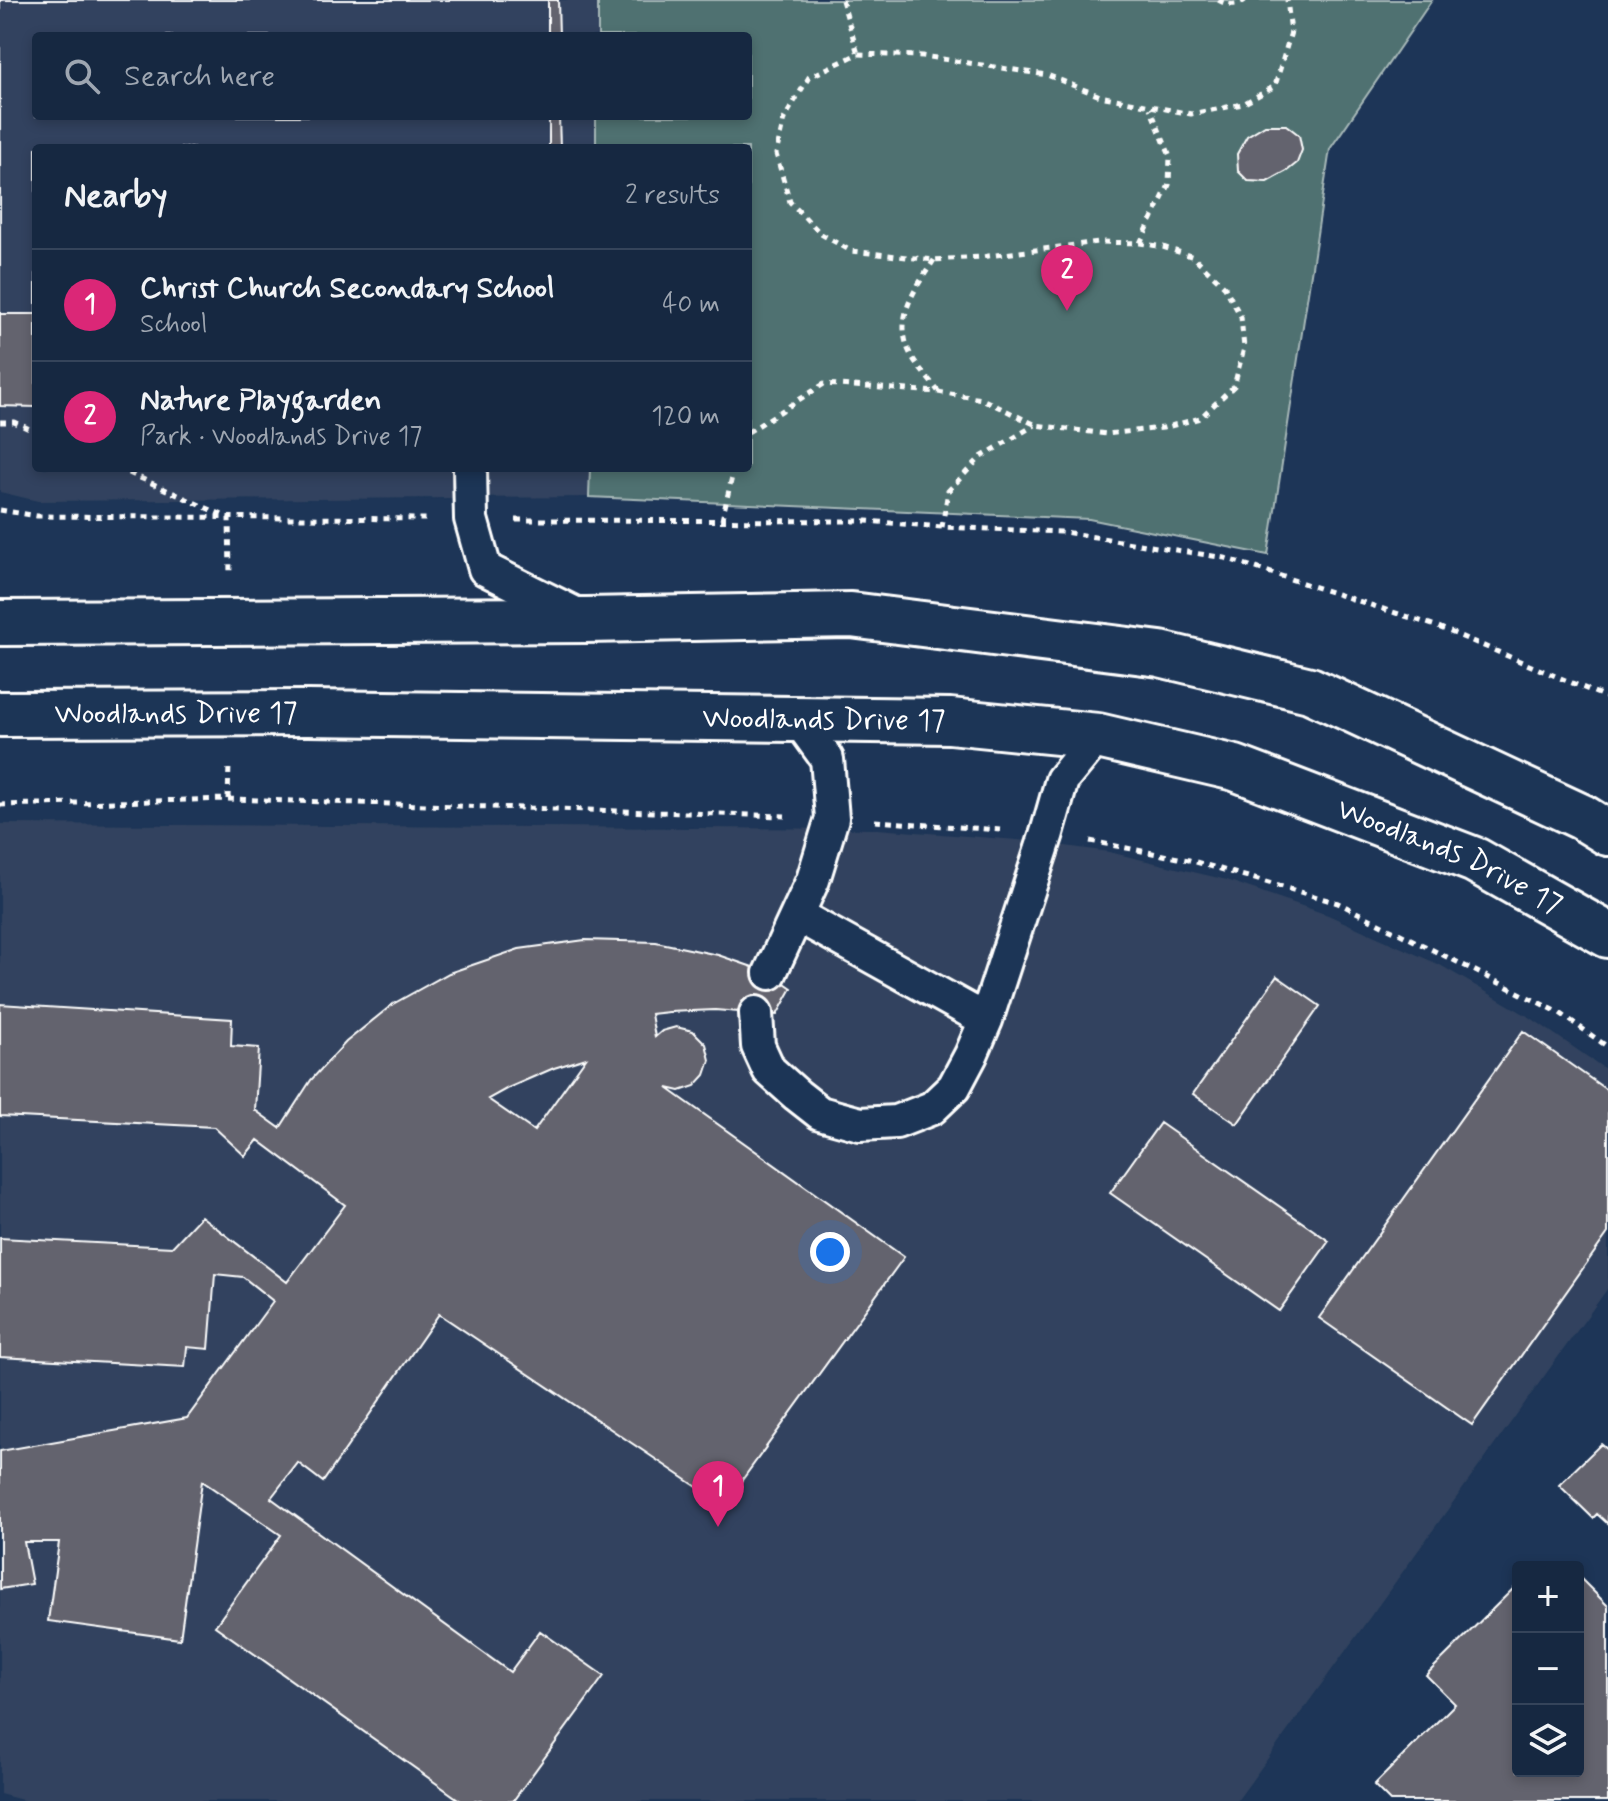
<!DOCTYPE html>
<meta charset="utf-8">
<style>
body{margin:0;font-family:Mynerve,sans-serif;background:#23344c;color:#f1f3f6}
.controls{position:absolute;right:24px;bottom:24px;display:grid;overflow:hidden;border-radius:8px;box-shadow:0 4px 12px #0003}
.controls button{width:72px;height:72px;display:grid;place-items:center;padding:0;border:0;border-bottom:2px solid #35445a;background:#162841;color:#f1f3f6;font:40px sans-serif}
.you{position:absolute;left:830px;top:1252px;width:28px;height:28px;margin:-20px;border:6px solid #fff;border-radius:50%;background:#1a73e8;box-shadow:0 0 0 12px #1a73e833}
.badge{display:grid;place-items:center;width:52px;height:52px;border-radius:50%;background:#db2777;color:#fff;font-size:26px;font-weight:700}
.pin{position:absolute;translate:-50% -66px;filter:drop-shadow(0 2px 4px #0008)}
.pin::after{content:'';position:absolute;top:42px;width:28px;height:24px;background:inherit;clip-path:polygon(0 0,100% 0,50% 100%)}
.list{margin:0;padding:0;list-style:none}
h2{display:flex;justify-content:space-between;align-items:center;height:104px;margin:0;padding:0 32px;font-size:34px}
h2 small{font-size:26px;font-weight:400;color:#9ea6b1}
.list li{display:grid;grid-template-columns:52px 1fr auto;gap:24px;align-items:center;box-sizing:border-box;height:112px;padding:0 32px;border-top:2px solid #35445a}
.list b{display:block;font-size:30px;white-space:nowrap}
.list p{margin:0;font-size:26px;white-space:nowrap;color:#9ea6b1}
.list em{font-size:26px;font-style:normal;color:#9ea6b1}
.icon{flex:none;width:44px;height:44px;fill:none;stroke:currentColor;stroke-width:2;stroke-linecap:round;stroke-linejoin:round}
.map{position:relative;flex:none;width:1608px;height:1801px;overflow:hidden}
.search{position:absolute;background:#162841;box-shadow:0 4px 12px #0003;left:32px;top:32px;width:720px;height:88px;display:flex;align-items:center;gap:20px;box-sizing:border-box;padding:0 28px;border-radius:8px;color:#9ea6b1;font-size:30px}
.panel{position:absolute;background:#162841;box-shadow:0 4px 12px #0003;left:32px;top:144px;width:720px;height:328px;border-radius:8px}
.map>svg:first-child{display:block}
.built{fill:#32435e}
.green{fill:#4f7171;stroke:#a7b8b8;stroke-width:2}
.building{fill:#64636e;stroke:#fff;stroke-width:2;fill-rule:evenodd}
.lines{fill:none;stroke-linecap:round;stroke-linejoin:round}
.service-casing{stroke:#fff;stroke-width:38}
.minor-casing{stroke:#fff;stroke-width:50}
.path{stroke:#fff;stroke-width:5;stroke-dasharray:6 6;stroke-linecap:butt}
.service{stroke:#1d3557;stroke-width:32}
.minor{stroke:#1d3557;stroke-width:44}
.labels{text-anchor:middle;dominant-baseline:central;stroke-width:7;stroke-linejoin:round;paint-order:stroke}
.street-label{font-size:30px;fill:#fff;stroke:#1d3557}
</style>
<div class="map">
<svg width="1608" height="1801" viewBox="0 0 1608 1801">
<rect width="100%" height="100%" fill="#1d3557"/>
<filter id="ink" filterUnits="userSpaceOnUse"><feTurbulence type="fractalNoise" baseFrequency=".0125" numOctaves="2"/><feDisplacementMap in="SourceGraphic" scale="16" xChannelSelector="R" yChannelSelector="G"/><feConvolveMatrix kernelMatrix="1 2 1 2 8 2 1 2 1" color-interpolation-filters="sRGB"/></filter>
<g filter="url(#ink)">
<path class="built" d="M 0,0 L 598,0 L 598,36 L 36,36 L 36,116 L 596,116 L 596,148 L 36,148 L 36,468 L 590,468 L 589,497 L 38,501 L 0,492 Z
M 0,824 L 877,829 L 1029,841 L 1109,852 L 1227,880 L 1328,915 L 1440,965 L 1531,1018 L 1608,1071 L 1608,1288 L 1237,1801 L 26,1801 L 0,1794 Z"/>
<path class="green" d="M 598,0 L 1432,0 L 1330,149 L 1268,555 L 1089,519 L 589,497 L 590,468 L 748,468 L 748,148 L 596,148 L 596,116 L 748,116 L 748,36 L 598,36 Z"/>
<path class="building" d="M 0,0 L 558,0 L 559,36 L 36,36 L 36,116 L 559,116 L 560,148 L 36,148 L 36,407 L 0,406 Z
M 0,0 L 548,0 L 548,36 L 36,36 L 36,116 L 549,116 L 549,148 L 36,148 L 36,314 L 0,314 Z
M 1265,125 L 1286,125 L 1299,135 L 1302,150 L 1297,163 L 1287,171 L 1267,182 L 1248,181 L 1238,171 L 1237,154 L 1247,136 Z
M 585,940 L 656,942 L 718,955 L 770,973 L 792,988 L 777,1015 L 715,1010 L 669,1012 L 651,1014 L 655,1037 L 662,1031 L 676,1027 L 693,1031 L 706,1044 L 710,1060 L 705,1075 L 695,1086 L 680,1091 L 667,1088 L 904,1257 L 724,1505 L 439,1314 L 323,1482 L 298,1463 L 271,1498 L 510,1672 L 540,1631 L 604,1676 L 513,1801 L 461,1801 L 215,1626 L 281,1535 L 202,1481 L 180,1639 L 48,1621 L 59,1542 L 24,1542 L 32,1584 L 0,1589 L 0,1451 L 187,1418 L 273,1301 L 243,1277 L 215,1274 L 209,1349 L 187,1347 L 185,1367 L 0,1357 L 0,1238 L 172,1247 L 201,1216 L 287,1282 L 345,1205 L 258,1140 L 245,1156 L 214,1127 L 0,1116 L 0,1004 L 232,1019 L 231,1046 L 259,1048 L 255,1110 L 280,1128 L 311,1080 L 346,1042 L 393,1004 L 449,973 L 519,949 ZM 586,1058 L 534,1131 L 488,1099 L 508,1088 L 554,1068 Z
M 1277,976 L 1320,1006 L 1237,1124 L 1193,1094 Z
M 1523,1031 L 1608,1091 L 1608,1233 L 1472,1425 L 1319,1318 Z
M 1160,1123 L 1329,1241 L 1279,1311 L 1110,1193 Z
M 1601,1444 L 1608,1450 L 1608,1524 L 1597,1514 L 1593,1518 L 1559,1485 Z
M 1580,1578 L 1608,1606 L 1608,1801 L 1390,1801 L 1374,1785 L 1455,1704 L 1426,1675 L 1518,1584 L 1518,1771 L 1578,1771 L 1578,1580 Z"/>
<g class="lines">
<defs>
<path id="service" d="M 470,468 L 471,519 L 485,569 L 584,618
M 797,915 L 986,1020
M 770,973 L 813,880 L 832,818 L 827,759 L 798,719
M 756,1013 L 758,1046 L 769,1070 L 797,1095 L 820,1113 L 860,1124 L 896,1122 L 932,1108 L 954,1087 L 971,1055 L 986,1020 L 1047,833 L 1062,780 L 1098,736"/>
<g id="minor">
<path d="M 0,623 L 586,620 L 851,615 L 1160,654 L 1310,690 L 1582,817 L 1608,833"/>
<path id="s1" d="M 0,714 L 308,713 L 950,721 L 1098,736 L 1235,768 L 1475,860 L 1608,935"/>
</g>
</defs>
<use href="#service" class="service-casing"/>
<use href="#minor" class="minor-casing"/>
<path class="path" d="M 842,0 L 858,54
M 1218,0 C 1226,5 1238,6 1245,0
M 1140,243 L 1169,185 L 1170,156 L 1150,108
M 934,260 C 916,288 895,314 908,349 C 913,362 929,379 938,391
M 0,422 L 14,422 L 36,432
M 748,432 L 824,384 L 938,392 L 982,399 L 1036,425 L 1106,434 L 1163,428 L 1200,418 L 1234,386 L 1244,348 L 1241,317 L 1225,287 L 1194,257 L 1163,247 L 1140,243 L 1098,242 L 981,257 L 934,260 L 851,251 L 821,234 L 790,202 L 776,154 L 784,119 L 809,77 L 858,54 L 923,56 L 1047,75 L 1100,96 L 1191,114 L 1243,104 L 1275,86 L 1291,32 L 1287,0
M 118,468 L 229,518 L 230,574
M 0,510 L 37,516 L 426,519
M 516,520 L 866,521 L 942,527 L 1064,532 L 1225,558 L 1436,626 L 1608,698
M 722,520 L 734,468
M 942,527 L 948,491 L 981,457 L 1035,425
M 228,799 L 229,764
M 0,805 L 228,799 L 785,816
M 875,821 L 1000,830
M 1090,841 L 1189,860 L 1338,903 L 1560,1013 L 1608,1047"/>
<use href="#service" class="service"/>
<use href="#minor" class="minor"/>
</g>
</g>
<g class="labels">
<g class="street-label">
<text stroke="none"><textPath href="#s1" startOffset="176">Woodlands Drive 17</textPath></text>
<text stroke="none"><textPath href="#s1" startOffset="824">Woodlands Drive 17</textPath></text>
<text stroke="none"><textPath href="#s1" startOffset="1472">Woodlands Drive 17</textPath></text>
</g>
</g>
</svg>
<div class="controls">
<button>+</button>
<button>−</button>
<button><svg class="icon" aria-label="layers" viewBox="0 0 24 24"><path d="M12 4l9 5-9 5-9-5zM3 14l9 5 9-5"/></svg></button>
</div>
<div class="you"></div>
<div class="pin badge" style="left:718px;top:1527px">1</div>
<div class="pin badge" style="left:1067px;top:311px">2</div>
<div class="search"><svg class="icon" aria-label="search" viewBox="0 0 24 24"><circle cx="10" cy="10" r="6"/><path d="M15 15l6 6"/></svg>Search here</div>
<section class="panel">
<h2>Nearby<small>2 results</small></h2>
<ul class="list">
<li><span class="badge">1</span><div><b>Christ Church Secondary School</b><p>School</p></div><em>40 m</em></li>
<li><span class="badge">2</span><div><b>Nature Playgarden</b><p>Park · Woodlands Drive 17</p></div><em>120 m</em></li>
</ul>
</section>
</div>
